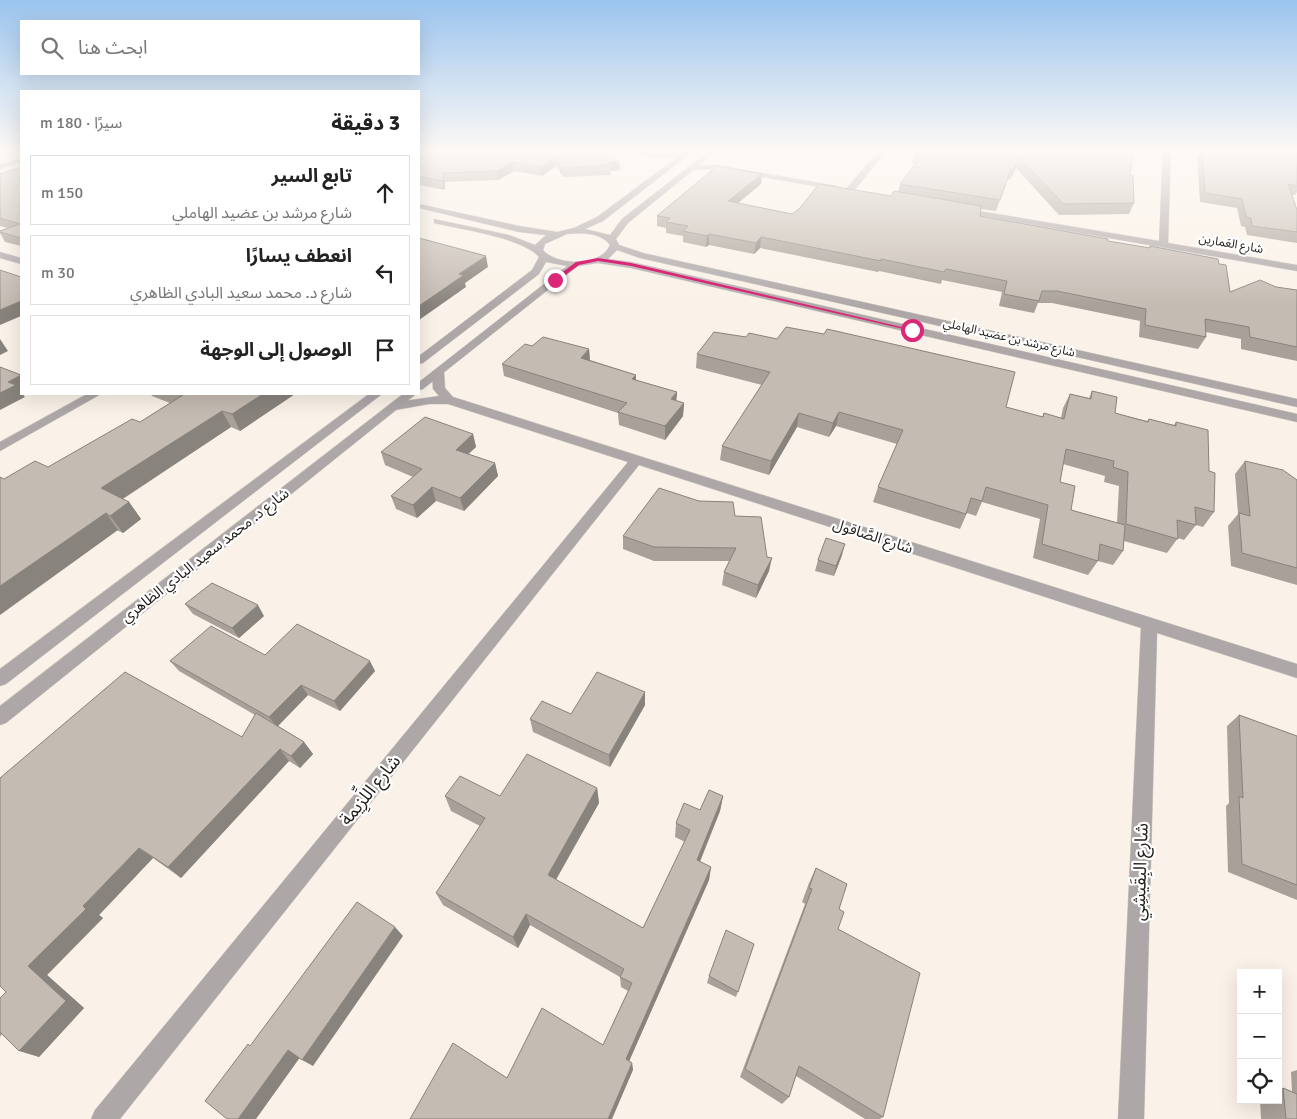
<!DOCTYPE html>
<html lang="ar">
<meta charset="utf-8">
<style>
body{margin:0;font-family:Signika,"Noto Sans Arabic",sans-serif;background:#f6f6f6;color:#222;direction:rtl}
.controls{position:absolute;right:15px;bottom:15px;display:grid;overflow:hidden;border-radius:0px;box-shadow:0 5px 20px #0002}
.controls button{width:45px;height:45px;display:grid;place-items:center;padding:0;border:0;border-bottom:1px solid #e0e0e0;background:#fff;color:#222;font:25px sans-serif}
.stop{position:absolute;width:15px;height:15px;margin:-11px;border:4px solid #db2777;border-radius:50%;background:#fff}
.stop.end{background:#db2777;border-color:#fff;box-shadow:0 1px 5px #0008}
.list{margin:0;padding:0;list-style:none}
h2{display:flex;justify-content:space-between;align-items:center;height:65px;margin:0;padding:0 20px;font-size:21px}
h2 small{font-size:16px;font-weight:400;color:#767676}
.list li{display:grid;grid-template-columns:32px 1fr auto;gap:15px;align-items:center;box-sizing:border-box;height:70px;margin:0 10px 10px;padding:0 10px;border:1px solid #e0e0e0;border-radius:0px}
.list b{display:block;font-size:19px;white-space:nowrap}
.list p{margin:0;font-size:16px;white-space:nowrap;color:#767676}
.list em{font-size:16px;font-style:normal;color:#767676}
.icon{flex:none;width:28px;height:28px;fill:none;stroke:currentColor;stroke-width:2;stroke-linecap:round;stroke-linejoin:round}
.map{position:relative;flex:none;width:1297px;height:1119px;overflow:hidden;direction:ltr}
.search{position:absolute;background:#fff;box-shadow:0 5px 20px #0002;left:20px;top:20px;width:400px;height:55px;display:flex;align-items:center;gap:12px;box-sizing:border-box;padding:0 18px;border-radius:0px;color:#767676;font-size:19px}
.panel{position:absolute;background:#fff;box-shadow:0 5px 20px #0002;left:20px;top:90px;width:400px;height:305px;border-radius:0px;direction:rtl}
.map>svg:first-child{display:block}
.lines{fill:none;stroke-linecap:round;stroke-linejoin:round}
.minor-casing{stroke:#d7d0c7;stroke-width:1}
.tertiary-casing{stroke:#d7d0c7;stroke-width:1}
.minor{fill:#ada7a8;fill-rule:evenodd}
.tertiary{fill:#ada7a8;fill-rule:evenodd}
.wall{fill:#a9a199;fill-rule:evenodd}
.shaded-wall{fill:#89837d}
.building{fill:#c4bbb2;stroke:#89837d}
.route{fill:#db2777}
.labels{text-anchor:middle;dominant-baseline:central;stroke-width:4.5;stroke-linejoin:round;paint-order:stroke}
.far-street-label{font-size:12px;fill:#201d19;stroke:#fff}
.street-label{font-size:15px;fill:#201d19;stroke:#fff}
.near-street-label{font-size:18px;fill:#201d19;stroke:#fff}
</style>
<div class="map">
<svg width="1297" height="1119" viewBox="0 0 1297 1119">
<rect width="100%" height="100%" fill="#faf2e8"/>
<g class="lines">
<defs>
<path id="minor" d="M 621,150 L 636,150 L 658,154 L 685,152 L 689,154 L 685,156 L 658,158 Z
M 879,150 L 887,150 L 853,192 L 847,192 L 847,188 Z
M 1163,150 L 1171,150 L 1168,243 L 1297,265 L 1297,271 L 961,212 L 957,210 L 961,208 L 1159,241 Z
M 717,165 L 837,186 L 841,188 L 837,190 L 717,169 L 690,170 L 686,168 L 690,166 Z
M 0,252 L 21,258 L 21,264 L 0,258 Z
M 438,369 L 444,372 L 445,388 L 453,397 L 1297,664 L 1297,678 L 1157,633 L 1144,1119 L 1118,1119 L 1141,628 L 639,465 L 120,1119 L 91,1119 L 95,1110 L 628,462 L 448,404 L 429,404 L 395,410 L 391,409 L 389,406 L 391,403 L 439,396 L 433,389 L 432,372 Z
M 87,394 L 101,394 L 0,451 L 0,442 Z"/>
<path id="tertiary" d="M 687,150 L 695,150 L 603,221 L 585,229 L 610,235 L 622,219 L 710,150 L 718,150 L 628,223 L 616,239 L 619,245 L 643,253 L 1297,399 L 1297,407 L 640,258 L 617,250 L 608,259 L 631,262 L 1297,414 L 1297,422 L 631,268 L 598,263 L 578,266 L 423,389 L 419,390 L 419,382 L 567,266 L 546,262 L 539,274 L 423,363 L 419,364 L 419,356 L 532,270 L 539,257 C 523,238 460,229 434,223 L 434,219 L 509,235 L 535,245 L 546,235 L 519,232 L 419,208 L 419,204 L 519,226 L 557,232 L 574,228 L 597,217 ZM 567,234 C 581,232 602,233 610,245 C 601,267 557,266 543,250 L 545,244 Z
M 21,158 L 21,162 L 0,169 L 0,165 Z
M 369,394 L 382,394 L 6,684 L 0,686 L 0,669 Z
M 403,394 L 416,394 L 6,723 L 0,725 L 0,706 Z"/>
</defs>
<use href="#minor" class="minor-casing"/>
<use href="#tertiary" class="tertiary-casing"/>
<use href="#minor" class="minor"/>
<use href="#tertiary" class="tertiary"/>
</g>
<path class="wall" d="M 419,150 L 619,161 L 620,170 L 610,171 L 611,175 L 563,177 L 556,166 L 542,176 L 514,171 L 498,180 L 445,182 L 445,190 L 419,185 Z
M 1134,150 L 1130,175 L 1134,203 L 1129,214 L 1059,215 L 1016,168 L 1010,180 L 1007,179 L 996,211 L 981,209 L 980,216 L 1108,241 L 1149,248 L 1150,246 L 1219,264 L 1230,292 L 1276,287 L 1297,290 L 1297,361 L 1241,349 L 1241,339 L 1206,332 L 1206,337 L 1198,349 L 1139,337 L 1140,321 L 1052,303 L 1038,303 L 1034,313 L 999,306 L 1002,292 L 942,280 L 941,284 L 879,271 L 878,272 L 760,248 L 754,254 L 709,245 L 706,247 L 683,242 L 683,236 L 666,233 L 666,228 L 657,226 L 657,216 L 762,174 L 761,184 L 738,203 L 792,214 L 891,196 L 898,192 L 900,184 L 915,164 L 912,163 L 914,153 Z
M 1201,150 L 1297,150 L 1297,192 L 1295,195 L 1292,195 L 1297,210 L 1297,243 L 1247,235 L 1245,227 L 1241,226 L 1237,208 L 1200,202 L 1197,157 Z
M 21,167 L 21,246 L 5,242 L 0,233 L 0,231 L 8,228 L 0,226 L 0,174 Z
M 532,346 L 589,349 L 590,360 L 636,375 L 636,380 L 677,392 L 676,401 L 684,403 L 683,416 L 665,440 L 619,425 L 618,413 L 504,376 L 502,364 Z
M 697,354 L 1006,407 L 1042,417 L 1044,413 L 1061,418 L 1063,408 L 1070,394 L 1089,398 L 1092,391 L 1115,413 L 1147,421 L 1149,419 L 1174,425 L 1176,422 L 1209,471 L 1214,512 L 1203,527 L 1196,525 L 1184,540 L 1178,538 L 1167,553 L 1124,541 L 1123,551 L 1113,565 L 1098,561 L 1088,575 L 1033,558 L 1040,519 L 982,502 L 976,516 L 967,513 L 960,529 L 873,502 L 878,487 L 897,444 L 836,426 L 829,437 L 797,427 L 769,475 L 720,460 L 722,446 L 762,385 L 696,368 ZM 1063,464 L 1105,476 L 1104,482 L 1119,486 L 1117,523 L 1071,510 L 1060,482 Z
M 151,394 L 295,394 L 240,431 L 231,427 L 123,499 L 129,502 L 141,519 L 123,533 L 4,479 L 48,467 L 140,422 L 170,403 L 152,396 Z
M 473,434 L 476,447 L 468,454 L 495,463 L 498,476 L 464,511 L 436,501 L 417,518 L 396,509 L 391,496 L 413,477 L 385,465 L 381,452 Z
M 1245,461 L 1297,480 L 1297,585 L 1231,566 L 1228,526 L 1238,514 L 1235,474 Z
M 735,516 L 767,557 L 769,571 L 756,598 L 722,585 L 724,572 L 729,561 L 654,561 L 623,549 L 623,536 Z
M 842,555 L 834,576 L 815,571 L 818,560 Z
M 185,604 L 264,616 L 239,638 L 193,614 Z
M 265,655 L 375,671 L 340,711 L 308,695 L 278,726 L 304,742 L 313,754 L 300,768 L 289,761 L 181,878 L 153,858 L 99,915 L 103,918 L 47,975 L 84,1008 L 39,1057 L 2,1034 L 0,1037 L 0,998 L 242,737 L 255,715 L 179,671 L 170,661 Z
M 645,705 L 610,767 L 533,732 L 530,719 Z
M 1239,715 L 1297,736 L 1297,900 L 1228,872 L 1226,806 L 1229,803 L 1227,726 Z
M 597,788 L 599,803 L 556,880 L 643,928 L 685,842 L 675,837 L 676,823 L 723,796 L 720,811 L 700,862 L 711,867 L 709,880 L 629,1061 L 632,1063 L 633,1070 L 507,1078 L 603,1045 L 628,991 L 621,987 L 620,977 L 530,925 L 518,948 L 443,905 L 436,893 L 480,826 L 451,811 L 445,796 L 500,796 Z
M 816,868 L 839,909 L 838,929 L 883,1117 L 880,1119 L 865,1119 L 796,1076 L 789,1097 L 782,1104 L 740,1077 L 805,904 L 802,902 L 809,883 Z
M 754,944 L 736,997 L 707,983 L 709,976 Z
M 1297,1070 L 1297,1119 L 1261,1119 L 1260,1100 L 1278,1100 L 1278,1089 L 1283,1088 L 1292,1092 L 1291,1072 Z"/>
<path class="shaded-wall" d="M 555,158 L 556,166 L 542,176 L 541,167 Z
M 1019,158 L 1016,168 L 1010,180 L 1013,170 Z
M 619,161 L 620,170 L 610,171 L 610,165 L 608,162 Z
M 512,162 L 514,171 L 498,180 L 497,171 Z
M 443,173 L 445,182 L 445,190 L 443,181 Z
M 762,174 L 761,184 L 727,212 L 728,201 Z
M 709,234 L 709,245 L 706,247 L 707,236 Z
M 761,237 L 760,248 L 754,254 L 756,243 Z
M 486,256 L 488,267 L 465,283 L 466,287 L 419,320 L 419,306 L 459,274 Z
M 21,301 L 21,316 L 0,325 L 0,310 Z
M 0,339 L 8,351 L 0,355 Z
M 589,349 L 590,362 L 581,358 Z
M 21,375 L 21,392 L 25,397 L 0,410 L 0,393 L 8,382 Z
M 636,375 L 636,387 L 632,379 Z
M 677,392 L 676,405 L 671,399 Z
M 263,394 L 295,394 L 240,431 L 232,414 Z
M 684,403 L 683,416 L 665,440 L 665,426 Z
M 222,411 L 231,427 L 113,505 L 101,488 Z
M 839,412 L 836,426 L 829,437 L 833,423 Z
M 799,413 L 797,427 L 769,475 L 771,461 Z
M 473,434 L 476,447 L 459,463 L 456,450 Z
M 495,463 L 498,476 L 464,511 L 460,498 Z
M 432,487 L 436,501 L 417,518 L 413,505 Z
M 129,502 L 141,519 L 123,533 L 110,516 Z
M 106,513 L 118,530 L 0,615 L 0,586 Z
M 845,544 L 842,555 L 834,576 L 836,566 Z
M 772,558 L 769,571 L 756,598 L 758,585 Z
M 258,605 L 264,616 L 239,638 L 232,628 Z
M 370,661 L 375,671 L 340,711 L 334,701 Z
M 301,685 L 308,695 L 277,727 L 269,717 Z
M 645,692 L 645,705 L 610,767 L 609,755 Z
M 304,742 L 313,754 L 300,768 L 291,756 Z
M 280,749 L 289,761 L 181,878 L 168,867 Z
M 597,788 L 599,803 L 551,888 L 548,875 Z
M 723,796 L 720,811 L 695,873 L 697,860 Z
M 139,848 L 153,858 L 99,915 L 103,918 L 47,975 L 84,1008 L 39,1057 L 19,1051 L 28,966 L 83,906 Z
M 711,867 L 709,880 L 627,1066 L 626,1059 Z
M 526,914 L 530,925 L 518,948 L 513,937 Z
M 395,927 L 403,936 L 313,1066 L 302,1060 Z
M 288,1050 L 301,1056 L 256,1119 L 238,1119 Z
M 632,1063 L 633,1070 L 612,1119 L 608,1119 Z"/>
<path class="building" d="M 419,150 L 608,150 L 619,161 L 608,162 L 610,165 L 562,168 L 555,158 L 541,167 L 512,162 L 497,171 L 443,173 L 443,181 L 419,176 Z
M 917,150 L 1134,150 L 1130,175 L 1133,176 L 1134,203 L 1064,204 L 1019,158 L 1013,170 L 1011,169 L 1000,200 L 900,184 L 923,155 L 914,153 Z
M 1202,150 L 1297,150 L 1297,186 L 1288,184 L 1297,210 L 1297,232 L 1252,226 L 1251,218 L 1246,217 L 1242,199 L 1205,193 Z
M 717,166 L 762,174 L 728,201 L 792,214 L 800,208 L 819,184 L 891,196 L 894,191 L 981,206 L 980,216 L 1108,239 L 1108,241 L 1150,248 L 1150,246 L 1218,259 L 1219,264 L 1226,265 L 1230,292 L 1260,280 L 1276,287 L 1297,290 L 1297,347 L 1250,337 L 1249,327 L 1205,319 L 1206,337 L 1145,325 L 1146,309 L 1057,291 L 1042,291 L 1039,301 L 1004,294 L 1007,281 L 946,269 L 944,272 L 881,259 L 881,261 L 761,237 L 756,243 L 709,234 L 707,236 L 683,231 L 688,226 L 666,222 L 670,218 L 657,216 Z
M 21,167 L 21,238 L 0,232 L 0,231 L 20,224 L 0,218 L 0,174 Z
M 419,238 L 486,256 L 459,274 L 464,275 L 419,306 Z
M 0,270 L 21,277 L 21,301 L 0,310 Z
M 786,327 L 824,334 L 827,329 L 1015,372 L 1006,407 L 1043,417 L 1044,413 L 1064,419 L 1070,394 L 1091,399 L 1092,391 L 1117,397 L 1115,413 L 1148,422 L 1149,419 L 1176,426 L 1176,422 L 1208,430 L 1209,471 L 1215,473 L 1214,512 L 1195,507 L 1196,525 L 1177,520 L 1178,539 L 1126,524 L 1128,472 L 1113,467 L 1114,461 L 1066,449 L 1060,482 L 1075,486 L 1071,510 L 1125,525 L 1123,551 L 1100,544 L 1098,561 L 1042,544 L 1048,505 L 986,487 L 982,501 L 971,498 L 966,514 L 878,487 L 903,430 L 839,412 L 833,423 L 799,413 L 771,461 L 722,446 L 770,372 L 697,354 L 714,332 L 746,337 L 749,333 L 777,339 Z
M 543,337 L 589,349 L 581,358 L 636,375 L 632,379 L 677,392 L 671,399 L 684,403 L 665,426 L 618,412 L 627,403 L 502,364 L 525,344 L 532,346 Z
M 0,367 L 21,375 L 8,382 L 16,385 L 0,393 Z
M 180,394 L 263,394 L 232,414 L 222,411 L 101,488 L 129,502 L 110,516 L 106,513 L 0,586 L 0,477 L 4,479 L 35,461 L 48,467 L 132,419 L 140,422 L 183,395 Z
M 425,417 L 473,434 L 456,450 L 495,463 L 460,498 L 432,487 L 413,505 L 391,496 L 422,469 L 381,452 Z
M 1245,461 L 1283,470 L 1297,480 L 1297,568 L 1242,553 L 1239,513 L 1250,516 Z
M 659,488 L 699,501 L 733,502 L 735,516 L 761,517 L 767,557 L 772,558 L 758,585 L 724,572 L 736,548 L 654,547 L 623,536 Z
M 826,538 L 845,544 L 836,566 L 818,560 Z
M 212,583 L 258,605 L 232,628 L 185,604 Z
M 297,624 L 370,661 L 334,701 L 301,685 L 269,717 L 170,661 L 211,626 L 265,655 Z
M 125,672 L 242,737 L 256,713 L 304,742 L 291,756 L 280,749 L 168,867 L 139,848 L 83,906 L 86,909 L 28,966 L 66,1001 L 19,1051 L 0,1032 L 0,998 L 6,992 L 0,986 L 0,778 Z
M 597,672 L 645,692 L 609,755 L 530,719 L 542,701 L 571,714 Z
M 1239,715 L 1297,736 L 1297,885 L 1242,864 L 1239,796 L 1243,798 Z
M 527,754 L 597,788 L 548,875 L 643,928 L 690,830 L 676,823 L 684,803 L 700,810 L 709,790 L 723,796 L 697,860 L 711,867 L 626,1059 L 632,1063 L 608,1119 L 410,1119 L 453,1043 L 507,1078 L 542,1008 L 603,1045 L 632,983 L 620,977 L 624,969 L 526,914 L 513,937 L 436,893 L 485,818 L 445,796 L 460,776 L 500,796 Z
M 816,868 L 847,884 L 839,909 L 844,912 L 838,929 L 920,973 L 883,1117 L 799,1066 L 789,1097 L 745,1069 L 812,889 L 809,888 Z
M 357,902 L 395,927 L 302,1060 L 288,1050 L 238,1119 L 227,1119 L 205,1101 L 248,1044 L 250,1046 Z
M 726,930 L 754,944 L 738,992 L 709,976 Z
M 1283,1088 L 1297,1094 L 1297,1119 L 1286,1119 Z"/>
<linearGradient id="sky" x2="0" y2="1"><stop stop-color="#9bc4ee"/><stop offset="0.49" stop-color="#fdf9f5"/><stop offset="1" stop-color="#fdf9f5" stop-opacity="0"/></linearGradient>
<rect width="1297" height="307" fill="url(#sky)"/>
<path class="route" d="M 598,258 L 631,263 L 914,330 L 912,331 L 631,266 L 598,261 L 579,265 L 557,281 L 552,280 L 576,262 Z"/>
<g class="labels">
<g class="far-street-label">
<text transform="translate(1231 244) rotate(10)">شارع العَمارين</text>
<text transform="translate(1009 338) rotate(13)">شارع مرشد بن عضيد الهاملي</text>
</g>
<g class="street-label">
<text transform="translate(873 536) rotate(18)">شارع الصَّاقول</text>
<text transform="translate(205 555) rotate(-38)">شارع د. محمد سعيد البادي الظاهري</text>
</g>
<g class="near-street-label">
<text transform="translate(370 790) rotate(-51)">شارع اللِّزِيمة</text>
<text transform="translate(1140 872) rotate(-88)">شارع البِقَيشِي</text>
</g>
</g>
</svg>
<div class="controls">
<button>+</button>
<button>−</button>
<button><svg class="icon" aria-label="locate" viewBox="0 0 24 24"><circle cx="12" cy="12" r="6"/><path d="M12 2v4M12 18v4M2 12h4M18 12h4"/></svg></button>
</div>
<div class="stop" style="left:912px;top:330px"></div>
<div class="stop end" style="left:555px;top:280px"></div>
<div class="search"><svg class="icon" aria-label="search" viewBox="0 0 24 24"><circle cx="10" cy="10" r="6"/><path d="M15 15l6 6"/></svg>ابحث هنا</div>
<section class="panel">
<h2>3 دقيقة<small>سيرًا · 180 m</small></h2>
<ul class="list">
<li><svg class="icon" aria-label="ahead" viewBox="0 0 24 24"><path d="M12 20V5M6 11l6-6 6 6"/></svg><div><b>تابع السير</b><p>شارع مرشد بن عضيد الهاملي</p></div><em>150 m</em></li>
<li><svg class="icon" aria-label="left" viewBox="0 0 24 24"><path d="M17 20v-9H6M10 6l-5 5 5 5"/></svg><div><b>انعطف يسارًا</b><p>شارع د. محمد سعيد البادي الظاهري</p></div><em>30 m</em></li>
<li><svg class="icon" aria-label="arrive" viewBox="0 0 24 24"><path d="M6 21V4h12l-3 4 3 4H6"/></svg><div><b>الوصول إلى الوجهة</b></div></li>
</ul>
</section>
</div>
